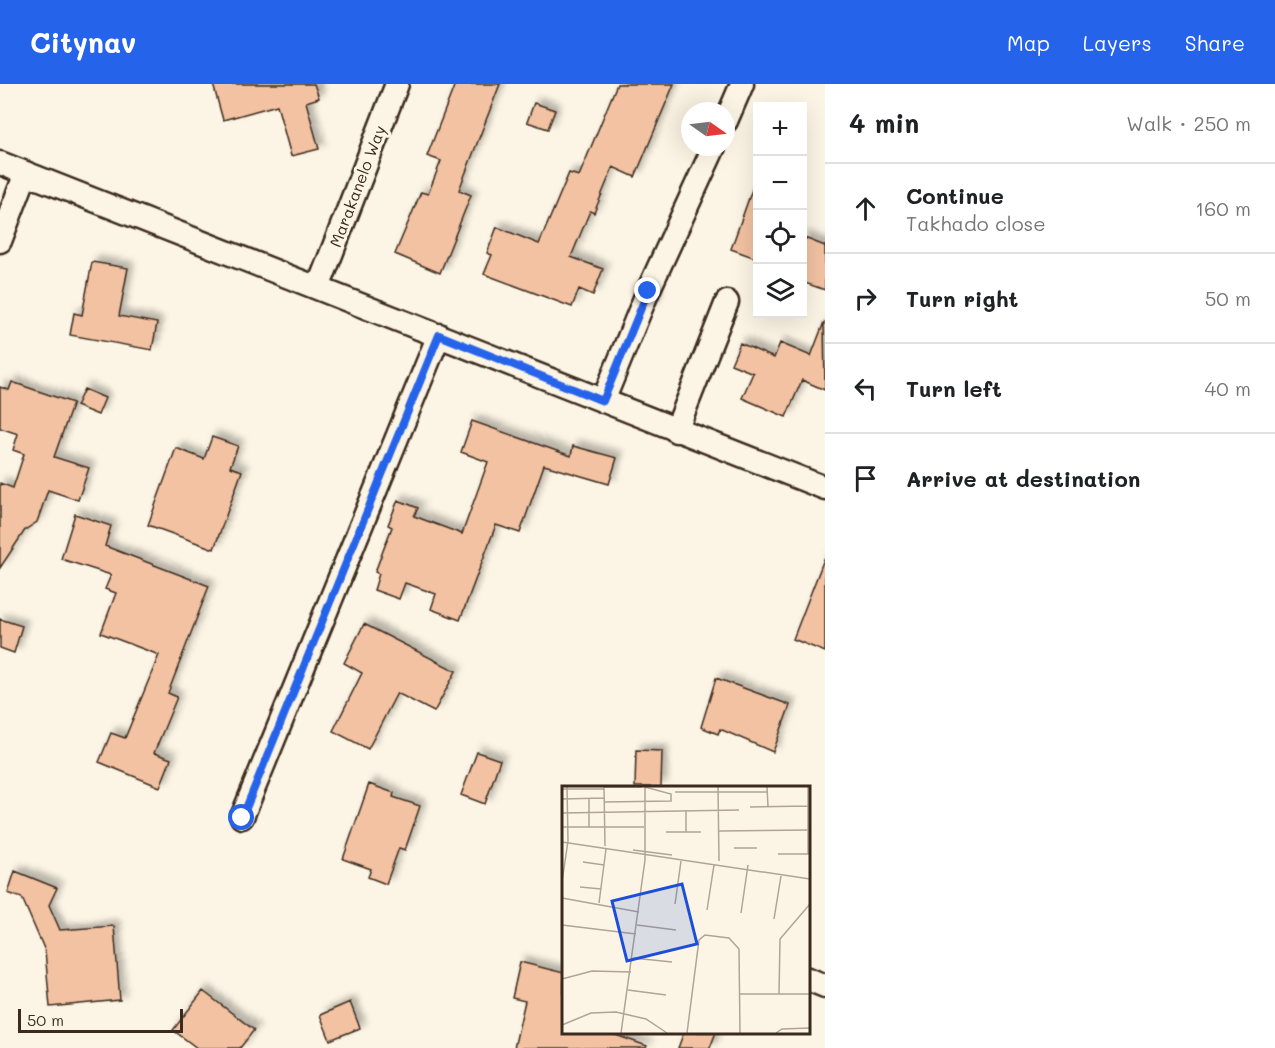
<!DOCTYPE html>
<meta charset="utf-8">
<style>
body{margin:0;font-family:Mali,sans-serif;background:#f6f6f6;color:#202124}
.controls{position:absolute;right:18px;top:18px;display:grid;overflow:hidden;border-radius:0px;box-shadow:0 6px 24px #0002}
.controls button{width:54px;height:54px;display:grid;place-items:center;padding:0;border:0;border-bottom:2px solid #e0e0e0;background:#fff;color:#202124;font:30px sans-serif}
.compass{position:absolute;left:681px;top:18px;width:54px;height:54px;border-radius:50%;background:#fff;box-shadow:0 6px 24px #0002;rotate:104deg}
.scale{position:absolute;left:18px;bottom:15px;width:165px;box-sizing:border-box;padding-left:6px;border:3px solid #3b2a1e;border-top:0;font-size:16px;line-height:21px;white-space:nowrap;color:#3b2a1e;-webkit-text-stroke:4px #fcf5e5;paint-order:stroke}
.stop{position:absolute;width:18px;height:18px;margin:-14px;border:4px solid #2563eb;border-radius:50%;background:#fff}
.stop.end{background:#2563eb;border-color:#fff;box-shadow:0 2px 6px #0008}
.list{margin:0;padding:0;list-style:none}
h2{display:flex;justify-content:space-between;align-items:center;height:78px;margin:0;padding:0 24px;font-size:26px}
h2 small{font-size:20px;font-weight:400;color:#757577}
.list li{display:grid;grid-template-columns:39px 1fr auto;gap:18px;align-items:center;box-sizing:border-box;height:90px;padding:0 24px;border-top:2px solid #e0e0e0}
.list b{display:block;font-size:22px;white-space:nowrap}
.list p{margin:0;font-size:20px;white-space:nowrap;color:#757577}
.list em{font-size:20px;font-style:normal;color:#757577}
.icon{flex:none;width:33px;height:33px;fill:none;stroke:currentColor;stroke-width:2;stroke-linecap:round;stroke-linejoin:round}
.map{position:relative;flex:none;width:825px;height:964px;overflow:hidden}
header{display:flex;align-items:center;gap:36px;box-sizing:border-box;height:84px;padding:0 30px;background:#2563eb;color:#fff}
header strong{font-size:28px}
nav{display:flex;gap:33px;margin-inline-start:auto;font-size:21px}
main{display:flex}
aside{flex:1;background:#fff}
.map>svg:first-child{display:block}
.building{fill:#f2c2a2;stroke:#3b2a1e;stroke-width:1.5;filter:url(#shadow)}
.lines{fill:none;stroke-linecap:round;stroke-linejoin:round}
.minor-casing{stroke:#3b2a1e;stroke-width:27}
.minor{stroke:#fcf5e5;stroke-width:22}
.route{stroke:#2563eb;stroke-width:8}
.labels{text-anchor:middle;dominant-baseline:central;stroke-width:6;stroke-linejoin:round;paint-order:stroke}
.street-label{font-size:16px;fill:#3b2a1e;stroke:#fcf5e5}
.inset-road{fill:none;stroke:#afa495;stroke-width:1.5}
.view{fill:#1d4ed8;fill-opacity:0.15;stroke:#1d4ed8;stroke-width:3}
.inset-edge{fill:none;stroke:#3b2a1e;stroke-width:3}
</style>
<header>
<strong>Citynav</strong>
<nav><a>Map</a><a>Layers</a><a>Share</a></nav>
</header>
<main>
<div class="map">
<svg width="825" height="964" viewBox="0 0 825 964">
<defs>
<filter id="shadow"><feDropShadow dx="5.5" dy="-5.5" stdDeviation="3" flood-color="#0004"/></filter>
</defs>
<rect width="100%" height="100%" fill="#fcf5e5"/>
<filter id="ink" filterUnits="userSpaceOnUse"><feTurbulence type="fractalNoise" baseFrequency=".0167" numOctaves="2"/><feDisplacementMap in="SourceGraphic" scale="12" xChannelSelector="R" yChannelSelector="G"/><feConvolveMatrix kernelMatrix="1 2 1 2 8 2 1 2 1" color-interpolation-filters="sRGB"/></filter>
<g filter="url(#ink)">
<path class="building" d="M 213,0 L 314,0 L 319,14 L 306,18 L 319,65 L 291,72 L 277,21 L 223,36 Z
M 455,0 L 500,0 L 459,106 L 471,111 L 440,189 L 395,170 L 421,108 L 428,110 L 441,77 L 427,72 Z
M 617,0 L 674,0 L 635,93 L 613,83 L 594,129 L 590,127 L 571,173 L 603,185 L 593,211 L 579,205 L 572,223 L 484,190 L 492,171 L 487,169 L 497,143 L 539,160 L 569,89 L 579,92 Z
M 534,19 L 555,26 L 548,45 L 527,38 Z
M 755,97 L 758,98 L 758,175 L 731,165 Z
M 802,153 L 825,162 L 825,206 L 802,198 Z
M 92,178 L 128,184 L 119,232 L 157,239 L 152,266 L 70,251 L 74,229 L 82,231 Z
M 824,238 L 825,306 L 802,296 L 786,333 L 742,314 L 753,289 L 731,280 L 740,259 L 774,274 L 780,259 L 811,272 Z
M 12,298 L 73,319 L 54,373 L 89,384 L 78,416 L 48,406 L 37,438 L 25,446 L 0,484 L 0,399 L 13,404 L 24,370 L 13,366 L 18,350 L 0,344 L 0,303 L 9,306 Z
M 84,305 L 105,314 L 98,331 L 76,322 Z
M 472,337 L 571,372 L 573,362 L 617,374 L 609,400 L 544,381 L 520,449 L 496,441 L 460,536 L 431,525 L 436,510 L 405,499 L 399,515 L 374,506 L 379,490 L 375,488 L 392,443 L 388,441 L 398,416 L 418,424 L 414,432 L 462,450 L 488,378 L 461,368 Z
M 212,353 L 238,362 L 230,383 L 242,387 L 214,465 L 148,441 L 176,364 L 204,375 Z
M 75,430 L 111,442 L 105,462 L 209,502 L 168,609 L 177,613 L 154,669 L 171,675 L 160,703 L 99,678 L 111,649 L 125,654 L 159,571 L 101,549 L 116,509 L 105,505 L 111,491 L 61,475 Z
M 824,475 L 825,475 L 825,568 L 793,555 Z
M 0,535 L 22,542 L 14,569 L 0,564 Z
M 364,540 L 456,587 L 434,628 L 397,609 L 368,665 L 333,647 L 362,589 L 344,579 Z
M 716,594 L 790,621 L 773,668 L 720,645 L 718,650 L 701,643 Z
M 636,666 L 662,667 L 661,703 L 635,703 Z
M 477,668 L 500,676 L 485,720 L 461,711 Z
M 369,700 L 394,709 L 393,713 L 420,722 L 405,766 L 399,764 L 386,800 L 368,793 L 371,785 L 343,775 Z
M 15,787 L 57,804 L 49,821 L 60,846 L 114,842 L 120,916 L 50,923 L 45,867 L 22,814 L 8,809 Z
M 520,878 L 564,889 L 564,948 L 607,948 L 647,962 L 646,964 L 514,964 L 525,917 L 512,914 Z
M 203,907 L 254,946 L 240,964 L 197,964 L 173,946 Z
M 350,918 L 360,944 L 330,956 L 320,931 Z
M 684,948 L 716,948 L 710,964 L 678,964 Z"/>
<g class="lines">
<defs>
<path id="minor" d="M 726,37 L 742,0
M 0,79 L 825,404
M 0,157 L 26,89
M 318,204 L 397,0
M 603,317 L 648,207 L 714,63
M 676,347 L 727,218
M 242,733 L 439,251
M 808,895 L 825,902"/>
</defs>
<use href="#minor" class="minor-casing"/>
<use href="#minor" class="minor"/>
</g>
</g>
<g class="lines" filter="url(#ink)">
<path class="route" d="M 242,734 L 439,251 L 603,317 L 648,207"/>
</g>
<g class="labels">
<g class="street-label">
<text transform="translate(357 102) rotate(-69)">Marakanelo Way</text>
</g>
</g>
<g transform="translate(562 702)">
<rect width="248" height="248" fill="#fcf5e5"/>
<path class="inset-road" d="M 42,1 L 43,60M 42,1 L 80,1M 156,1 L 157,75M 205,1 L 206,20M 0,3 L 42,3M 113,6 L 205,6M 0,13 L 42,12M 27,13 L 27,41M 42,16 L 109,15 L 109,8 L 83,1M 188,21 L 246,20M 124,24 L 124,46M 0,27 L 177,24M 0,41 L 82,41M 157,45 L 248,44M 104,46 L 139,46M 0,56 L 248,93M 172,62 L 195,62M 71,64 L 110,69M 216,68 L 248,68M 246,68 L 246,1M 21,76 L 42,79M 0,96 L 6,55 L 5,1M 18,101 L 39,103M 0,112 L 77,126M 37,117 L 44,63M 113,118 L 119,75M 145,124 L 152,79M 179,127 L 186,79M 212,133 L 219,90M 0,139 L 74,148M 75,139 L 114,144M 71,172 L 110,176M 0,193 L 30,185 L 69,186M 66,204 L 104,209M 178,208 L 248,208M 217,208 L 218,153 L 248,118M 0,239 L 29,227 L 54,226 L 84,233 L 105,247M 59,247 L 83,74 L 83,1M 125,247 L 137,154 L 143,149 L 167,152 L 177,163 L 178,247M 214,247 L 220,243 L 248,242"/>
<path class="view" d="M 120,98 L 135,158 L 65,175 L 50,115 Z"/>
<rect width="248" height="248" class="inset-edge"/>
</g>
</svg>
<div class="controls">
<button>+</button>
<button>−</button>
<button><svg class="icon" aria-label="locate" viewBox="0 0 24 24"><circle cx="12" cy="12" r="6"/><path d="M12 2v4M12 18v4M2 12h4M18 12h4"/></svg></button>
<button><svg class="icon" aria-label="layers" viewBox="0 0 24 24"><path d="M12 4l9 5-9 5-9-5zM3 14l9 5 9-5"/></svg></button>
</div>
<svg class="compass" viewBox="-18 -18 36 36"><path d="M0-13l5 13h-10z" fill="#e53935"/><path d="M0 13l5-13h-10z" fill="#757577"/></svg>
<div class="scale">50 m</div>
<div class="stop" style="left:242px;top:734px"></div>
<div class="stop end" style="left:648px;top:207px"></div>
</div>
<aside>
<h2>4 min<small>Walk · 250 m</small></h2>
<ul class="list">
<li><svg class="icon" aria-label="ahead" viewBox="0 0 24 24"><path d="M12 20V5M6 11l6-6 6 6"/></svg><div><b>Continue</b><p>Takhado close</p></div><em>160 m</em></li>
<li><svg class="icon" aria-label="right" viewBox="0 0 24 24"><path d="M7 20v-9h11M14 6l5 5-5 5"/></svg><div><b>Turn right</b></div><em>50 m</em></li>
<li><svg class="icon" aria-label="left" viewBox="0 0 24 24"><path d="M17 20v-9H6M10 6l-5 5 5 5"/></svg><div><b>Turn left</b></div><em>40 m</em></li>
<li><svg class="icon" aria-label="arrive" viewBox="0 0 24 24"><path d="M6 21V4h12l-3 4 3 4H6"/></svg><div><b>Arrive at destination</b></div></li>
</ul>
</aside>
</main>
